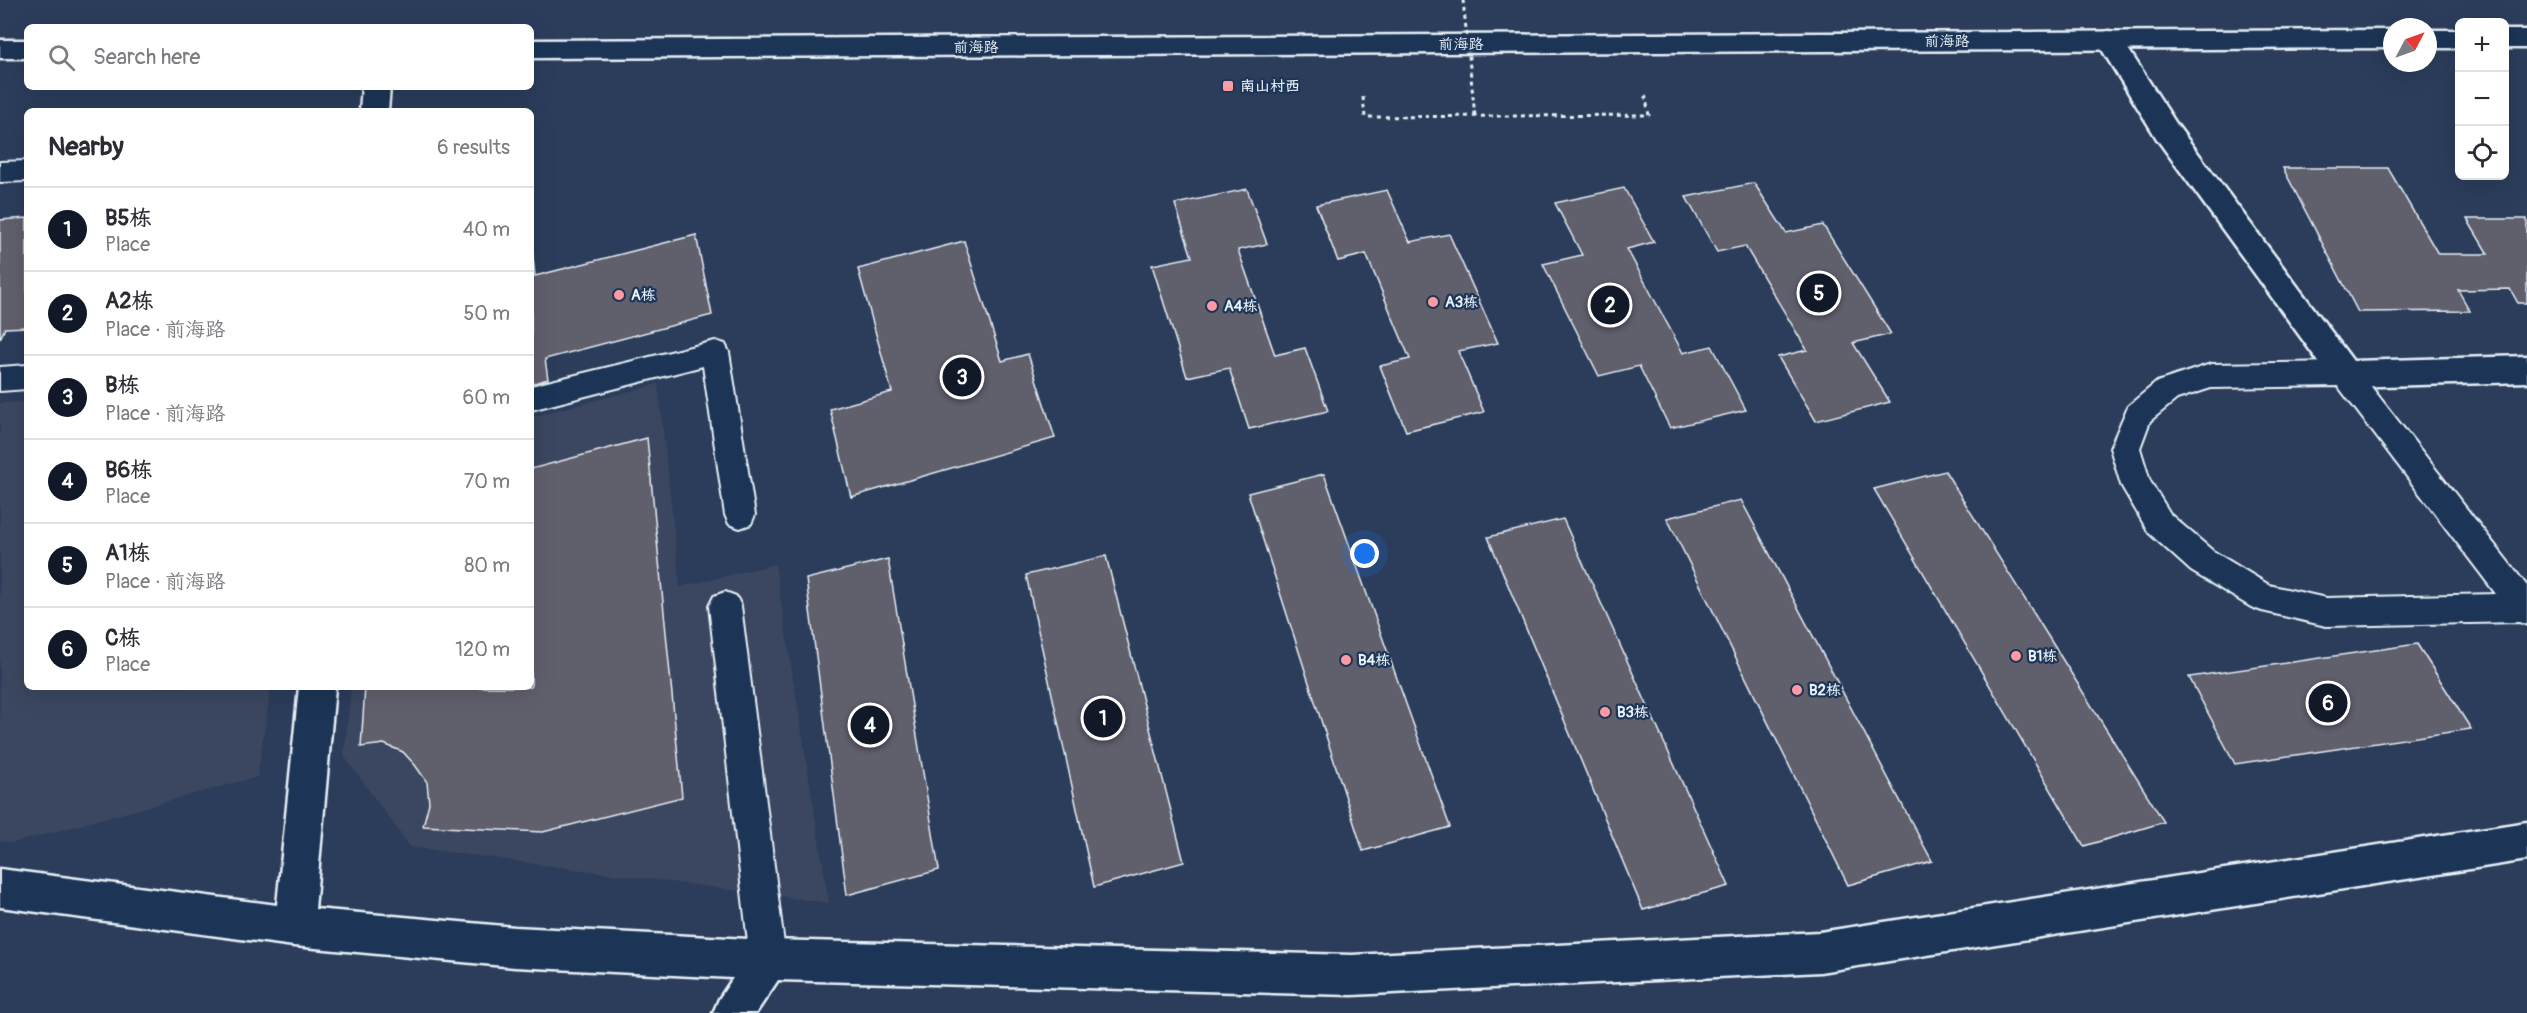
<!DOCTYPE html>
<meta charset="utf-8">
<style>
body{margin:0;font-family:Pangolin,"LXGW WenKai TC",sans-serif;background:#f7f7f7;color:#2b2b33}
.controls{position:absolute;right:18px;top:18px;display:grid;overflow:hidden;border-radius:9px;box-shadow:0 6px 24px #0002}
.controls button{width:54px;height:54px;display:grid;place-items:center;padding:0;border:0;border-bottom:2px solid #e1e1e2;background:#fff;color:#2b2b33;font:30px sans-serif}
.compass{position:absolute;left:2383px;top:18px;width:54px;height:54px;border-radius:50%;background:#fff;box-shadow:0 6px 24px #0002;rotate:49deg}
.you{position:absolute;left:1365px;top:554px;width:21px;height:21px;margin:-15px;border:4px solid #fff;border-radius:50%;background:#1a73e8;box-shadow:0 0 0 9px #1a73e833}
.badge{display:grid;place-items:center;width:39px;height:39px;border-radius:50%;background:#111827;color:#fff;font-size:20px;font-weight:700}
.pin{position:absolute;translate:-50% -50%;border:3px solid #fff;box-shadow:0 2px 6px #0006}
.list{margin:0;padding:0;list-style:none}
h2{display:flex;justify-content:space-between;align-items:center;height:78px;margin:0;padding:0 24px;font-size:26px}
h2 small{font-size:20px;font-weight:400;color:#7c7c81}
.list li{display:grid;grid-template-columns:39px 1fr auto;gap:18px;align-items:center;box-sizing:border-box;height:84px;padding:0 24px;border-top:2px solid #e1e1e2}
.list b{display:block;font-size:22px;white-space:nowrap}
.list p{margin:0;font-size:20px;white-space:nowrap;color:#7c7c81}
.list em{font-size:20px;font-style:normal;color:#7c7c81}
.icon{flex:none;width:33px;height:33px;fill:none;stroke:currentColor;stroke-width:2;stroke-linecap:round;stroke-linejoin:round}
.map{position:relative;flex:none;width:2527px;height:1013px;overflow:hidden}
.search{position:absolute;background:#fff;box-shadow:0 6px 24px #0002;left:24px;top:24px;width:510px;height:66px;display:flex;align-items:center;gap:15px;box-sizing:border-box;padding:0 21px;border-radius:9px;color:#7c7c81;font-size:22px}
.panel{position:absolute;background:#fff;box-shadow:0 6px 24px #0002;left:24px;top:108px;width:510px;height:582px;border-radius:9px}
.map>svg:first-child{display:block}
.built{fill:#3b4760}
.building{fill:#615f6c;stroke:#e8f1f8;stroke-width:1.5}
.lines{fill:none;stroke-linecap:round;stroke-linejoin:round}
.service-casing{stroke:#e8f1f8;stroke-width:4}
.minor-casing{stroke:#e8f1f8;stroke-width:5}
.secondary-casing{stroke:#e8f1f8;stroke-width:5}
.path{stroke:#e8f1f8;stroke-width:3;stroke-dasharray:4 4;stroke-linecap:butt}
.service{fill:#1d3557;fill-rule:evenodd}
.minor{fill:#1d3557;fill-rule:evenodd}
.secondary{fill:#1d3557;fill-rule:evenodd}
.path-bridge{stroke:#e8f1f8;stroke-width:3;stroke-dasharray:4 4;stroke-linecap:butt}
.poi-dot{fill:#ff9aa2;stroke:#1d3557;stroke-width:2}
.labels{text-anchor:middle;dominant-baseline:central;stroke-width:4.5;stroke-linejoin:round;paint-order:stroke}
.street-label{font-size:15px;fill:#e8f1f8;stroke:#1d3557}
.poi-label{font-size:15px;font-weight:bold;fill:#e8f1f8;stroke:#1d3557;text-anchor:start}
</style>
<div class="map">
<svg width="2527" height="1013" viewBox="0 0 2527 1013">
<rect width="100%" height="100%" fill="#2b3d5b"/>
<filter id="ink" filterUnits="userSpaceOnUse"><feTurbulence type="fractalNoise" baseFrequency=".0167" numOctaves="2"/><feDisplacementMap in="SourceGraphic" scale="12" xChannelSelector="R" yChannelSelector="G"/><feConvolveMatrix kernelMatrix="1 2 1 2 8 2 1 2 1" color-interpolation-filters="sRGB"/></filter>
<g filter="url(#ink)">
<path class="built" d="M 658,384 L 680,587 L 775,564 L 829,903 L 410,847 L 344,756 L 351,687 L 531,687 L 531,417 Z
M 27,402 L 27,687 L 271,687 L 257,777 L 13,843 L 0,841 L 0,403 Z"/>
<path class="building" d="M 2283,168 L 2388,168 L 2438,254 L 2488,254 L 2467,219 L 2527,219 L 2527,303 L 2518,303 L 2510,289 L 2458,290 L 2470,311 L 2358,312 Z
M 1754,183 L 1786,233 L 1823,225 L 1891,334 L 1853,343 L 1890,402 L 1816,421 L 1778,357 L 1807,350 L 1745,246 L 1717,252 L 1686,197 Z
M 1624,188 L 1654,242 L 1627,249 L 1683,353 L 1712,346 L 1746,410 L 1670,428 L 1639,366 L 1599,376 L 1543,264 L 1582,255 L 1555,203 Z
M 1247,189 L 1267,244 L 1238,250 L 1275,355 L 1305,348 L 1328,411 L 1249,429 L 1229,368 L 1187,377 L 1152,265 L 1192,257 L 1175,204 Z
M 1387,190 L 1410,242 L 1449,234 L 1498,343 L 1458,351 L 1484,412 L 1406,431 L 1380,366 L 1410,359 L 1366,254 L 1338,261 L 1316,205 Z
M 27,218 L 27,327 L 5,328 L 0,339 L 0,220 Z
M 696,235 L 712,315 L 545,359 L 548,379 L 531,384 L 531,239 L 535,276 Z
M 964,241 L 1002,361 L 1028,354 L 1055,438 L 851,497 L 830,409 L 892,392 L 858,269 Z
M 647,438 L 682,797 L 543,832 L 423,826 L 429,803 L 427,782 L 415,765 L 403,752 L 384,744 L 361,747 L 365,687 L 531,687 L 531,469 Z
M 1945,471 L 2164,822 L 2084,846 L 1874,489 Z
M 1324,474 L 1450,827 L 1363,851 L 1248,493 Z
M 1741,500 L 1932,861 L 1848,885 L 1667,518 Z
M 1563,519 L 1729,886 L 1643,910 L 1488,537 Z
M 1106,556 L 1184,862 L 1094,887 L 1026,575 Z
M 888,559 L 939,870 L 847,895 L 806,579 Z
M 2417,644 L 2471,729 L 2235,764 L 2189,677 Z"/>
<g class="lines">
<defs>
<path id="service" d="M 27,161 L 27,181 L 0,182 L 0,162 Z
M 715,341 L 725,344 L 729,352 L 755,515 L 751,524 L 740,528 L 729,524 L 725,515 L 703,366 L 531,410 L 531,386 Z
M 2345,362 L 2355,366 L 2527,586 L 2527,625 L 2519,622 L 2326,626 L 2262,611 L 2251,607 L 2191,571 L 2149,533 L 2121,485 L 2110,448 L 2128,406 L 2157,382 L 2211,364 ZM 2338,386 L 2496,594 L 2326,598 L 2269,585 L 2213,551 L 2171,515 L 2150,481 L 2140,448 L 2150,421 L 2177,399 L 2211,388 Z
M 27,365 L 27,389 L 0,391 L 0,367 Z
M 725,592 L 736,596 L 741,606 L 786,960 L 781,973 L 768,978 L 755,973 L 750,960 L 709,606 L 714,596 Z"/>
<path id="minor" d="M 2109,31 L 2118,33 L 2177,125 L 2353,361 L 2527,356 L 2527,382 L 2345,387 L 2334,383 L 2157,139 L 2096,40 L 2100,33 Z
M 362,87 L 390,87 L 388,111 L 360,111 Z
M 299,687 L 335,687 L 315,909 L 515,927 L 768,940 L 1352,955 L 1820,932 L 2527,822 L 2527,860 L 1820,972 L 1352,995 L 778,980 L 756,1013 L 713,1013 L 719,999 L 733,978 L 515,967 L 294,946 L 0,907 L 0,869 L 277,905 Z"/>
<path id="secondary" d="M 2392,30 L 2392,48 L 531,58 L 531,40 Z
M 2428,30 L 2460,30 L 2460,48 L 2428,48 Z
M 2504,30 L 2527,30 L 2527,48 L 2504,48 Z
M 0,40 L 27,40 L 27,58 L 0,58 Z"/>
</defs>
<use href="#service" class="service-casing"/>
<use href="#minor" class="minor-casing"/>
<use href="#secondary" class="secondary-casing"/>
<path class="path" d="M 1363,97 L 1365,117 L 1649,115 L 1645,94"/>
<use href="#service" class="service"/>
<use href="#minor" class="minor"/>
<use href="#secondary" class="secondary"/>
<path class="path-bridge" d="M 1463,0 L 1475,116"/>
</g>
</g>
<g class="poi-dot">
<rect x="1222" y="80" width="12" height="12" rx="3"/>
<circle cx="619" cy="295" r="6"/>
<circle cx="1433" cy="302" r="6"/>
<circle cx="1212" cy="306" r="6"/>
<circle cx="2016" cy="656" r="6"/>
<circle cx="1346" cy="660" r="6"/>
<circle cx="1797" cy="690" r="6"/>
<circle cx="1605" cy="712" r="6"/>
</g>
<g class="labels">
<g class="street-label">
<text x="1947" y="41">前海路</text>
<text x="1461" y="44">前海路</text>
<text x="976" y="47">前海路</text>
</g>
<g class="poi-label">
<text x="1240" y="86">南山村西</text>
<text x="631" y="295">A栋</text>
<text x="1445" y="302">A3栋</text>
<text x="1224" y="306">A4栋</text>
<text x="2028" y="656">B1栋</text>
<text x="1358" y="660">B4栋</text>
<text x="1809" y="690">B2栋</text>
<text x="1617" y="712">B3栋</text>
</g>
</g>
</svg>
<div class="controls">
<button>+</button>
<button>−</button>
<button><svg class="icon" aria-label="locate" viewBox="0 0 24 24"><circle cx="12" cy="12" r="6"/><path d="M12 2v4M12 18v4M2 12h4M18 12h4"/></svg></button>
</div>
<svg class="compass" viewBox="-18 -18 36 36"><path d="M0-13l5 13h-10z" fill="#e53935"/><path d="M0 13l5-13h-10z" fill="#7c7c81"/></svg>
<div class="you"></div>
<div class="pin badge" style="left:1103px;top:718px">1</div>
<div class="pin badge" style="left:1610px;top:305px">2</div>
<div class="pin badge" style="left:962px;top:377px">3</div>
<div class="pin badge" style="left:870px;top:725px">4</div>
<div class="pin badge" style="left:1819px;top:293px">5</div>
<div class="pin badge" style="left:2328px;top:703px">6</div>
<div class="search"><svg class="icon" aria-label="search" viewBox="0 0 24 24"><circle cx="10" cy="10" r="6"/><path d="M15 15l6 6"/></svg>Search here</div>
<section class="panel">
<h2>Nearby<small>6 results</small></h2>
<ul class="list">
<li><span class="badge">1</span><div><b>B5栋</b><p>Place</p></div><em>40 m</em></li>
<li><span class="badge">2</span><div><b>A2栋</b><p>Place · 前海路</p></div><em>50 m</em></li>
<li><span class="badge">3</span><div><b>B栋</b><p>Place · 前海路</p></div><em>60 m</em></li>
<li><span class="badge">4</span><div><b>B6栋</b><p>Place</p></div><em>70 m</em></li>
<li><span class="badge">5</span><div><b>A1栋</b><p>Place · 前海路</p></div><em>80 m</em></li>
<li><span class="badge">6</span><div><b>C栋</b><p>Place</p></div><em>120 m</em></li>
</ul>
</section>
</div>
